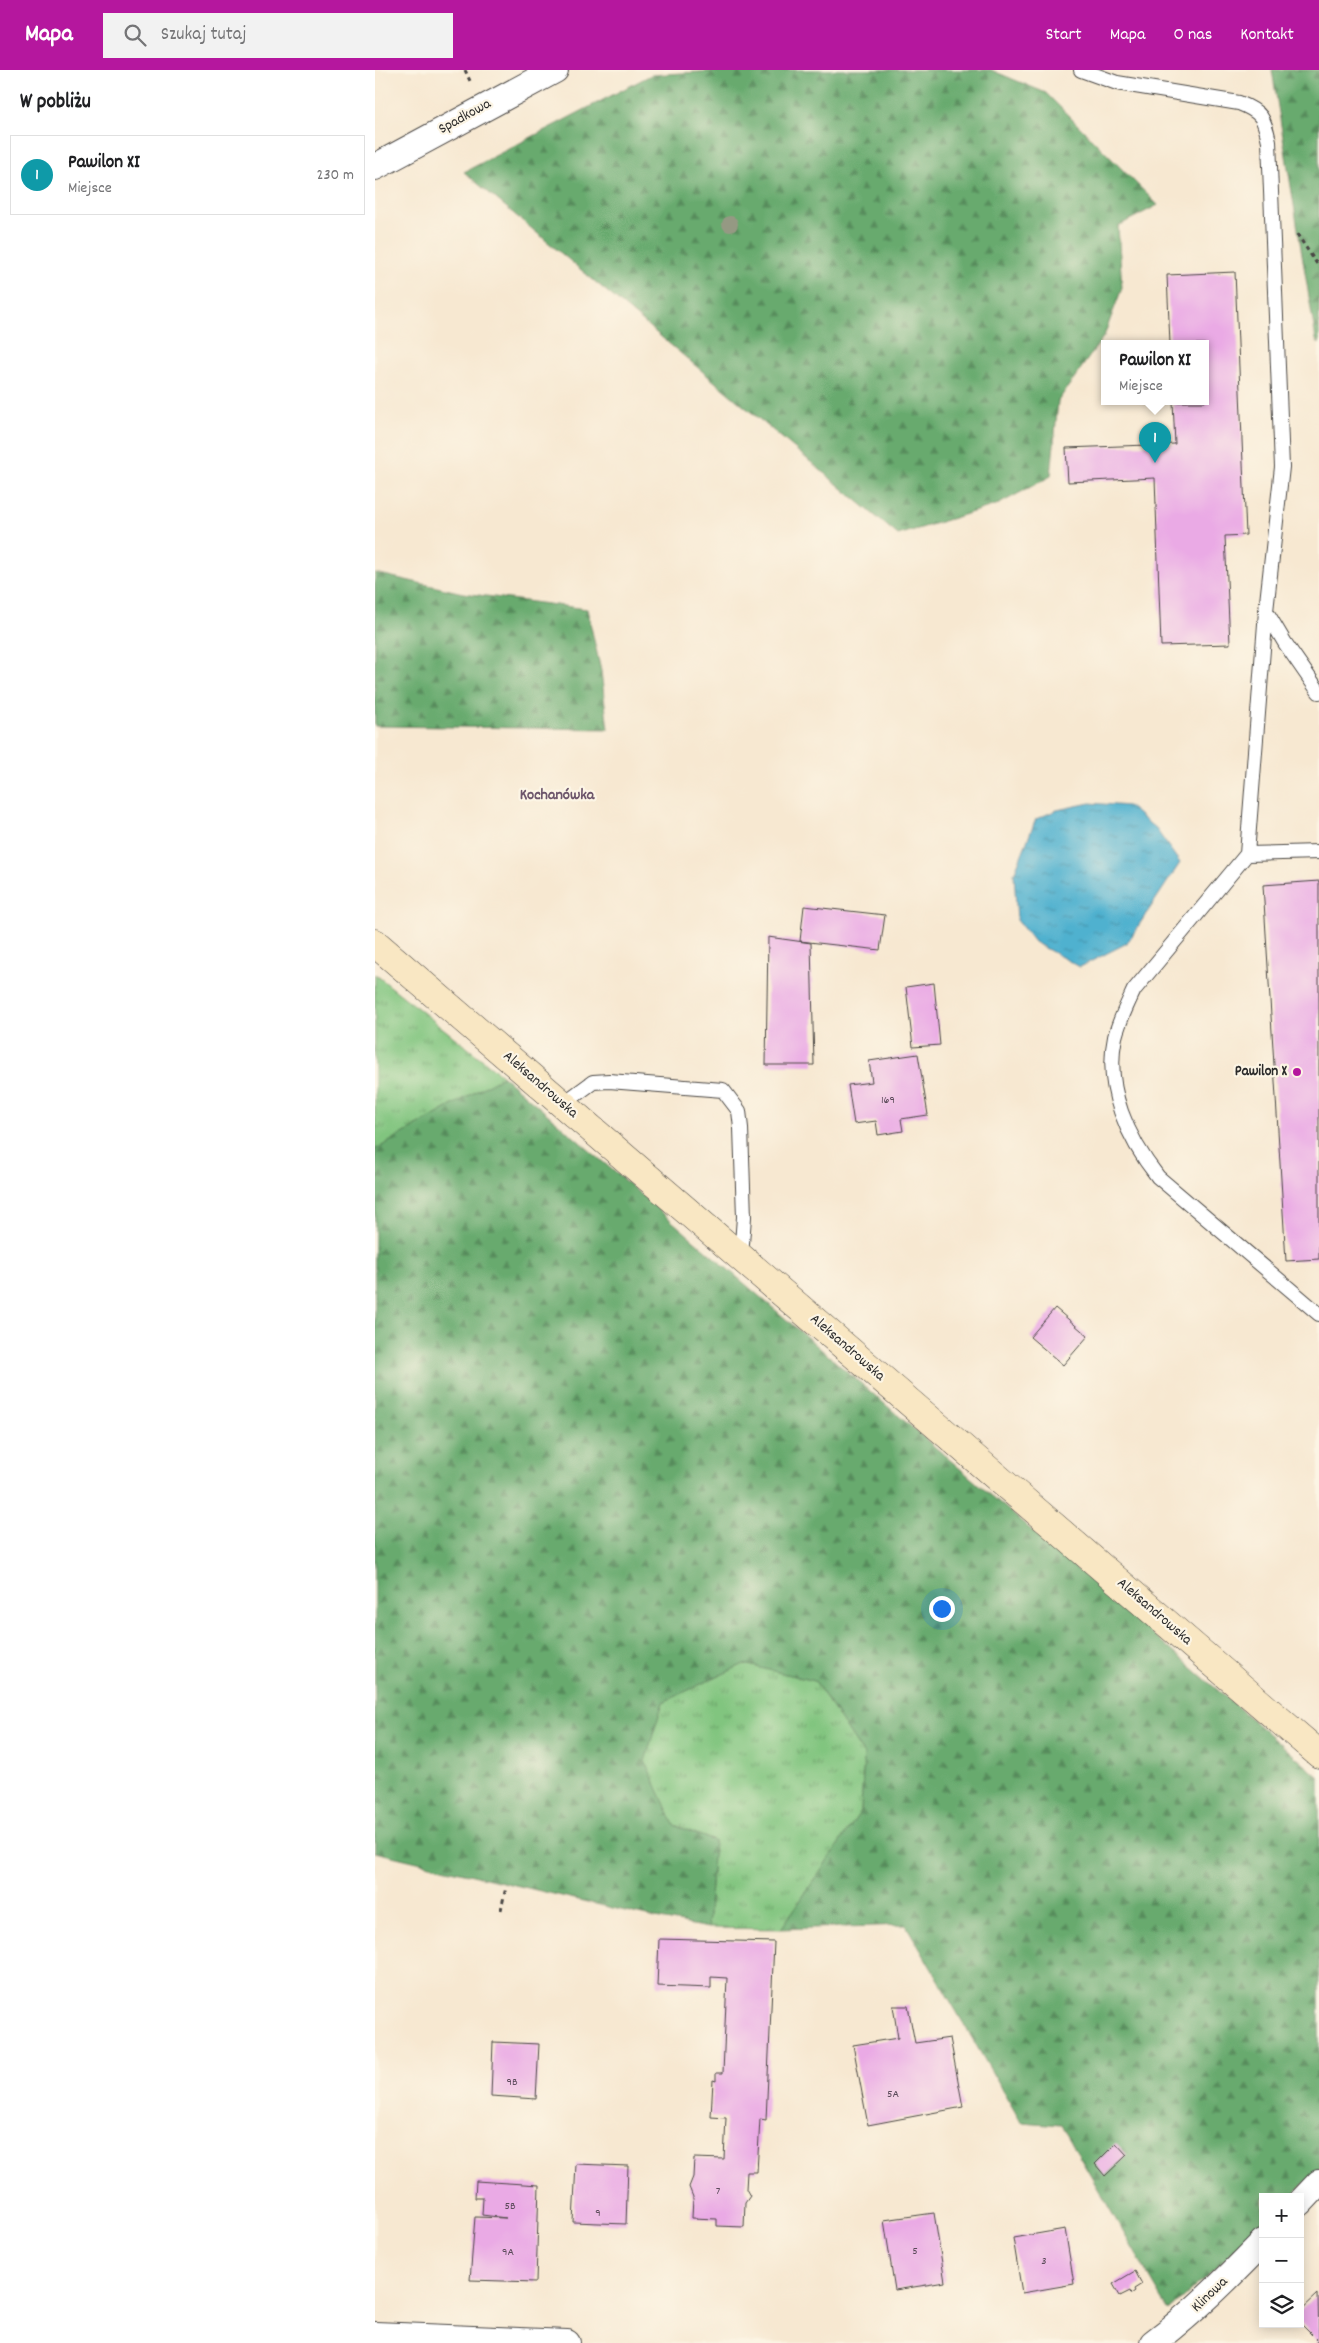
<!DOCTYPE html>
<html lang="pl">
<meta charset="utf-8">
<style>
body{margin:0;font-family:Dekko,sans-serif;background:#f2f2f2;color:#202124}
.controls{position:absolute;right:15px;bottom:15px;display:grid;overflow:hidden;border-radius:0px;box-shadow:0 2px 12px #0003}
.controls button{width:45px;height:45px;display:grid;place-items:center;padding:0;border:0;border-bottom:1px solid #e0e0e0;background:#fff;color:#202124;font:25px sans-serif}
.you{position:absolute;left:566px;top:1538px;width:18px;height:18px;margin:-12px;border:4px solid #fff;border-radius:50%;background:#1a73e8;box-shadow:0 0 0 8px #1a73e833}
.badge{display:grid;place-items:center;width:32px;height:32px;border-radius:50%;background:#b5179e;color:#fff;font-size:16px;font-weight:700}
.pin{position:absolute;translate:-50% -41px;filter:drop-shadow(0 1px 2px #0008)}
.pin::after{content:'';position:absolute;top:26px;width:18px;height:15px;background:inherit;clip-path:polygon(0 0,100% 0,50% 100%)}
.popup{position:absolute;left:726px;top:270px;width:108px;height:65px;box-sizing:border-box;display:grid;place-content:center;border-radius:0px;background:#fff;filter:drop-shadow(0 1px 4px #0005);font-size:16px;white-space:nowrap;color:#757577}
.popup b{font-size:19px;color:#202124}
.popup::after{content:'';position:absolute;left:50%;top:100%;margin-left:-10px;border:10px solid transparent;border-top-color:#fff}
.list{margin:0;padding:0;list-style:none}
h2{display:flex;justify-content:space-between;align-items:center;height:65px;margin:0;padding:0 20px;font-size:21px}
h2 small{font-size:16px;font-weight:400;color:#757577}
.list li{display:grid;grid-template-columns:32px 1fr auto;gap:15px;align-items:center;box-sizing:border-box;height:80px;margin:0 10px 10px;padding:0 10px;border:1px solid #e0e0e0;border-radius:0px}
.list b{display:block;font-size:19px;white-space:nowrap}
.list p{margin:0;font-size:16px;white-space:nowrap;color:#757577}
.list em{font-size:16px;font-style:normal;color:#757577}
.icon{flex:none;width:28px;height:28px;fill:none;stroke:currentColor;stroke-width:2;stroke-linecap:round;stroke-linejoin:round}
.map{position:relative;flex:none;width:944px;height:2273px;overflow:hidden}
header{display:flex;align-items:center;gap:30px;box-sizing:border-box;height:70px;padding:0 25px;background:#b5179e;color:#fff}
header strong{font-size:24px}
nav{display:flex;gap:28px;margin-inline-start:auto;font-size:18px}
.search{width:350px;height:45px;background:#f2f2f2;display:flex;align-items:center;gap:12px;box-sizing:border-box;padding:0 18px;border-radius:0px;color:#757577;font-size:19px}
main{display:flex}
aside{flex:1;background:#fff}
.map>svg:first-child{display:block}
.grass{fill:url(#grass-tufts);stroke:#567855}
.forest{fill:url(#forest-firs);stroke:#4a6a4c}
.water{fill:url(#water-ripples);stroke:#3e6e7d}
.building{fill:#eaaae5}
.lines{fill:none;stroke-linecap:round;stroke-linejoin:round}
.lane-casing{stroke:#4a4744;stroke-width:16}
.street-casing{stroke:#4a4744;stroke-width:28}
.secondary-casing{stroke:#4a4744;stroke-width:29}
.path{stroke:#4a4744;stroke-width:3;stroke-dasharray:4 4;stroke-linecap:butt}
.lane{stroke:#fff;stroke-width:14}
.street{stroke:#fff;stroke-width:26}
.secondary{stroke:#f9e7c3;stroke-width:28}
.tree{fill:#959983}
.poi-dot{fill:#b5179e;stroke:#fcf5e5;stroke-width:2}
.labels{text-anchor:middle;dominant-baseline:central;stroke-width:4.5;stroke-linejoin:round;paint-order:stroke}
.number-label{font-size:12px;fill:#5b4b5a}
.street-label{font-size:15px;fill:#2b2b2b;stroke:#fcf5e5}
.poi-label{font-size:15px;font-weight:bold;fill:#2b2b2b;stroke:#fcf5e5;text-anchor:end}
.neighbourhood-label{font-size:16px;font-weight:bold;fill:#6e576c;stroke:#fcf5e5}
</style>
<header>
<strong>Mapa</strong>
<div class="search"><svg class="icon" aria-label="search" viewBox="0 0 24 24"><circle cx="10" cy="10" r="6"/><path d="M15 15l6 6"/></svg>Szukaj tutaj</div>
<nav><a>Start</a><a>Mapa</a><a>O nas</a><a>Kontakt</a></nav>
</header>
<main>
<aside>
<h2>W pobliżu<small></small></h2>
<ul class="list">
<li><span class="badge" style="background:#0f9aa8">1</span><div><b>Pawilon XI</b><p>Miejsce</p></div><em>230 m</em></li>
</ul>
</aside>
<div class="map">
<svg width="944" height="2273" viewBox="0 0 944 2273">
<defs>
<pattern id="grass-tufts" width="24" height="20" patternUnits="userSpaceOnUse" patternTransform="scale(1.25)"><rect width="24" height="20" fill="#81c57f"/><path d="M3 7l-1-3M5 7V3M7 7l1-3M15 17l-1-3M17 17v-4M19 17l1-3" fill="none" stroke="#6aa068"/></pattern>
<pattern id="forest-firs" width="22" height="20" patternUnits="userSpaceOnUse" patternTransform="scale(1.25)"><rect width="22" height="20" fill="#68aa6e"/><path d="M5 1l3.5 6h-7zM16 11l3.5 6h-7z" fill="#568b5b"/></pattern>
<pattern id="water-ripples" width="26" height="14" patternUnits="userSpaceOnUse" patternTransform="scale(1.25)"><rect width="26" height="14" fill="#50b1cf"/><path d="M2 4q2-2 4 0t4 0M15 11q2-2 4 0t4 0" fill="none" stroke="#4390a8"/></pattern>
</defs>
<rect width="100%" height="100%" fill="#fcf5e5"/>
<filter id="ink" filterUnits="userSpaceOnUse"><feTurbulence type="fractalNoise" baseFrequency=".02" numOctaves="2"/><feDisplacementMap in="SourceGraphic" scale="10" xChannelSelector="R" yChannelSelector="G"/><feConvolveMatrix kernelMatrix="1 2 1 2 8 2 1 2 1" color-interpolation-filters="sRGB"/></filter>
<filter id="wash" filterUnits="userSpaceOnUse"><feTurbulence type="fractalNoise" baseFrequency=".0096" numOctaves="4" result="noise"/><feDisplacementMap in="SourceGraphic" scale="20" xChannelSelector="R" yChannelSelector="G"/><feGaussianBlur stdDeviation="1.12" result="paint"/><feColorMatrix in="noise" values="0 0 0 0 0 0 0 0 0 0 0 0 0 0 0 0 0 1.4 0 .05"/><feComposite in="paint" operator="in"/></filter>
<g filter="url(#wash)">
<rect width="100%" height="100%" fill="#f7e8d1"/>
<path class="grass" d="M 0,904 L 128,1006 L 0,1080 Z
M 369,1594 L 440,1611 L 489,1685 L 486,1741 L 406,1859 L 333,1858 L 339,1771 L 299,1755 L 269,1690 L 288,1632 Z"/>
<path class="forest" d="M 355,0 L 616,0 L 671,23 L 783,135 L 743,156 L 747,218 L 729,266 L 683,331 L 676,406 L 624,434 L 523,465 L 89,102 L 276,5 Z
M 897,0 L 944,0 L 944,274 L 941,270 Z
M 0,503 L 88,523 L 212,539 L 226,601 L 233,659 L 0,656 Z
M 128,1006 L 944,1707 L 944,2099 L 916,2127 L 888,2127 L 888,2155 L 794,2241 L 686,2055 L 646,2052 L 531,1855 L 406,1859 L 486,1741 L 489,1685 L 440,1611 L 369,1594 L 288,1632 L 270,1691 L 299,1755 L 339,1771 L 333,1858 L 280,1848 L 0,1782 L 0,1080 Z"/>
<path class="water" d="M 715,733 L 753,736 L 781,759 L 805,793 L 752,873 L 705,897 L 659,872 L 642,850 L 639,804 L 661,749 L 682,740 Z"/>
<g id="blocks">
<path class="building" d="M 860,202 L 871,465 L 850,466 L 855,574 L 786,576 L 780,408 L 693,412 L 691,378 L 800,374 L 798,332 L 830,332 L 830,274 L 795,274 L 792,205 Z
M 944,811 L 944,1189 L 911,1191 L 888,815 Z
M 429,836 L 510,845 L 505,880 L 425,871 Z
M 393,867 L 436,873 L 439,995 L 391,995 Z
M 559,913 L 565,975 L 538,977 L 531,917 Z
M 543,984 L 553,1045 L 526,1049 L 528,1061 L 503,1065 L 501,1051 L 479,1054 L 473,1015 L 497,1012 L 494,991 Z
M 680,1238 L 713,1266 L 688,1295 L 655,1267 Z
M 284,1869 L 399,1872 L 391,2050 L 385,2049 L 382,2102 L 372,2102 L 371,2119 L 375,2126 L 370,2133 L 369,2157 L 342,2156 L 342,2149 L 317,2148 L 318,2127 L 314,2117 L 318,2107 L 319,2088 L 349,2089 L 351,2048 L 336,2047 L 338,2010 L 341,2011 L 341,2003 L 348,2003 L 352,1908 L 336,1907 L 336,1918 L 282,1916 Z
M 518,1936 L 533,1936 L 540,1973 L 575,1968 L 588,2037 L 493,2055 L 478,1975 L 523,1968 Z
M 118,1972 L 164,1974 L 161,2029 L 116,2026 Z
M 741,2073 L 752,2085 L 730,2106 L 720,2094 Z
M 201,2094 L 253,2096 L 251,2154 L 198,2152 Z
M 101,2111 L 164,2115 L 161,2212 L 95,2210 L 100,2147 L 131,2148 L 107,2145 L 108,2128 L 100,2128 Z
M 559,2143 L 570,2212 L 520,2220 L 509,2150 Z
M 690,2159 L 699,2214 L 647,2223 L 638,2168 Z
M 760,2201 L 767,2214 L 759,2219 L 760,2221 L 756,2224 L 755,2221 L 745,2226 L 738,2214 Z
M 943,2224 L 944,2273 L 940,2273 L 943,2271 L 925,2253 L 925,2241 Z"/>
</g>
</g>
<g filter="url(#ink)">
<use href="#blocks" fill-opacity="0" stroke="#4a4744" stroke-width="1"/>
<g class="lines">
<defs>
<path id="lane" d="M 706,0 L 742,13 L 864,33 C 887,42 889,48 894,71 L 907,397 L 891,541 L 872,784 L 759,920 C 752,935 744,951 740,967 C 729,1018 753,1069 783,1107 L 944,1244
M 891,541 L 910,573 L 944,622
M 872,784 L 944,782
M 188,1034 L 218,1012 L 234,1011 L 348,1020 L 364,1041 L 366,1058 L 369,1147 L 366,1187"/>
<path id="street" d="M 0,97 L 180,0
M 925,2133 L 944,2113
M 0,2265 L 192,2273
M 778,2273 C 818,2243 853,2208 888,2172"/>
<path id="secondary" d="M 0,873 L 944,1684"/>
</defs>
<use href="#lane" class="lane-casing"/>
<use href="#street" class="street-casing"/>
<use href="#secondary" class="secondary-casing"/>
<path class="path" d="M 90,0 L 95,11
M 922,164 L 944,197
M 126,1840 L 131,1817"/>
<use href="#lane" class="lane"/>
<use href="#street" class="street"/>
<use href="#secondary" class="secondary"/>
</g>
<circle class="tree" cx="355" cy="154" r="8"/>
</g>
<circle class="poi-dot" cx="922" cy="1002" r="5"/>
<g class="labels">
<g class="number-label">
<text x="513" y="1030">169</text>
<text x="137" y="2012">9B</text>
<text x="518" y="2024">5A</text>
<text x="343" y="2121">7</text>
<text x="135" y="2136">5B</text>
<text x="223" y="2143">9</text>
<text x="540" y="2181">5</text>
<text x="133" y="2182">9A</text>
<text x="669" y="2191">3</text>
</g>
<g class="street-label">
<text transform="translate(90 47) rotate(-29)">Spadkowa</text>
<text transform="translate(165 1015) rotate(41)">Aleksandrowska</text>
<text transform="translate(472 1278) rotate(41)">Aleksandrowska</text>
<text transform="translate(779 1542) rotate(41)">Aleksandrowska</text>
<text transform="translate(835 2225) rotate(-44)">Klinowa</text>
</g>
<g class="poi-label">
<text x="912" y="1002">Pawilon X</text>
</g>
<g class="neighbourhood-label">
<text x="182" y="725">Kochanówka</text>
</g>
</g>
</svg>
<div class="controls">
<button>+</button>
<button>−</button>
<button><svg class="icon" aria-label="layers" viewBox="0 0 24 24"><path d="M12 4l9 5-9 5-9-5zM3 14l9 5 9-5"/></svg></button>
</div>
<div class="you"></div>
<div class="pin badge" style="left:780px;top:393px;background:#0f9aa8">1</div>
<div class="popup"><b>Pawilon XI</b>Miejsce</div>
</div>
</main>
